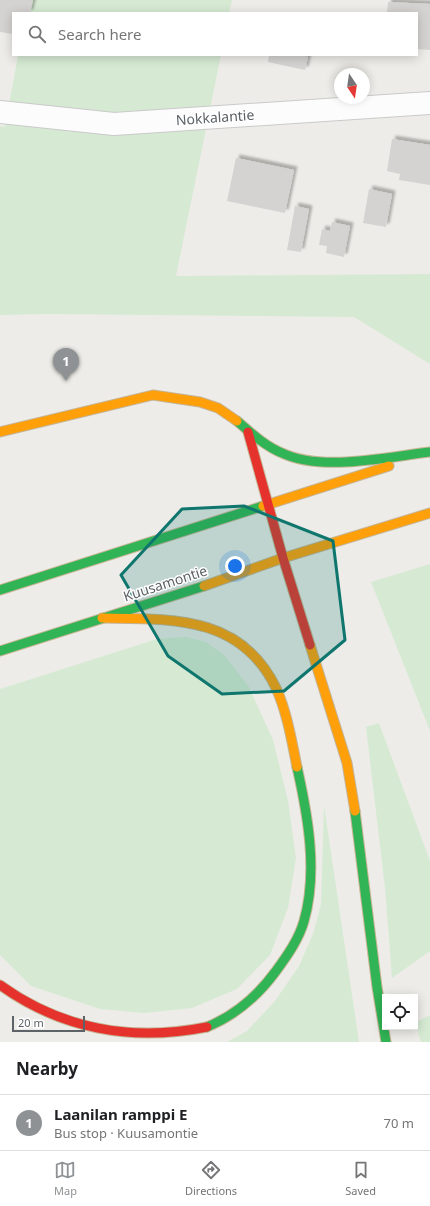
<!DOCTYPE html>
<meta charset="utf-8">
<style>
body{margin:0;font-family:"Noto Sans",sans-serif;background:#f2f2f2;color:#202124}
.controls{position:absolute;right:12px;bottom:12px;display:grid;overflow:hidden;border-radius:0px;box-shadow:0 2px 10px #0003}
.controls button{width:36px;height:36px;display:grid;place-items:center;padding:0;border:0;border-bottom:1px solid #e0e0e0;background:#fff;color:#202124;font:20px sans-serif}
.compass{position:absolute;left:334px;top:68px;width:36px;height:36px;border-radius:50%;background:#fff;box-shadow:0 2px 10px #0003;rotate:167deg}
.scale{position:absolute;left:12px;bottom:10px;width:73px;box-sizing:border-box;padding-left:4px;border:2px solid #5d6266;border-top:0;font-size:11px;line-height:14px;white-space:nowrap;color:#5d6266;-webkit-text-stroke:3px #fff;paint-order:stroke}
.you{position:absolute;left:235px;top:566px;width:14px;height:14px;margin:-10px;border:3px solid #fff;border-radius:50%;background:#1a73e8;box-shadow:0 0 0 6px #1a73e833}
.badge{display:grid;place-items:center;width:26px;height:26px;border-radius:50%;background:#8f9294;color:#fff;font-size:13px;font-weight:700}
.pin{position:absolute;translate:-50% -33px;filter:drop-shadow(0 1px 2px #0008)}
.pin::after{content:'';position:absolute;top:21px;width:14px;height:12px;background:inherit;clip-path:polygon(0 0,100% 0,50% 100%)}
.list{margin:0;padding:0;list-style:none}
h2{display:flex;justify-content:space-between;align-items:center;height:52px;margin:0;padding:0 16px;font-size:17px}
h2 small{font-size:13px;font-weight:400;color:#757577}
.list li{display:grid;grid-template-columns:26px 1fr auto;gap:12px;align-items:center;box-sizing:border-box;height:56px;padding:0 16px;border-top:1px solid #e0e0e0}
.list b{display:block;font-size:15px;white-space:nowrap}
.list p{margin:0;font-size:13px;white-space:nowrap;color:#757577}
.list em{font-size:13px;font-style:normal;color:#757577}
.icon{flex:none;width:22px;height:22px;fill:none;stroke:currentColor;stroke-width:2;stroke-linecap:round;stroke-linejoin:round}
.map{position:relative;flex:none;width:430px;height:1042px;overflow:hidden}
.search{position:absolute;background:#fff;box-shadow:0 2px 10px #0003;left:12px;right:12px;top:12px;height:44px;display:flex;align-items:center;gap:10px;box-sizing:border-box;padding:0 14px;border-radius:0px;color:#757577;font-size:15px}
.sheet{height:108px;background:#fff}
nav{display:flex;justify-content:space-around;align-items:center;box-sizing:border-box;height:56px;border-top:1px solid #e0e0e0;background:#fff;font-size:11px;color:#757577}
nav a{display:grid;justify-items:center;gap:2px}
nav .on{color:#8f9294}
.map>svg:first-child{display:block}
.green{fill:#d6ead3}
.building{fill:#d4d3d1;filter:url(#shadow)}
.lines{fill:none;stroke-linecap:round;stroke-linejoin:round}
.street-casing{stroke:#cacaca;stroke-width:24}
.fast-casing{stroke:#c5b494;stroke-width:11}
.slow-casing{stroke:#c5b494;stroke-width:11}
.jam-casing{stroke:#c5b494;stroke-width:11}
.street{stroke:#fcfcfc;stroke-width:22}
.fast{stroke:#30b455;stroke-width:9}
.slow{stroke:#ff9f0a;stroke-width:9}
.jam{stroke:#e5322d;stroke-width:9}
.marked{fill:#0f766e;fill-opacity:0.2;stroke:#0f766e;stroke-width:3;stroke-linejoin:round}
.labels{text-anchor:middle;dominant-baseline:central;stroke-width:3;stroke-linejoin:round;paint-order:stroke}
.street-label{font-size:14px;fill:#5d6266;stroke:#fff}
</style>
<div class="map">
<svg width="430" height="1042" viewBox="0 0 430 1042">
<defs>
<filter id="shadow"><feDropShadow dx="3.5" dy="-3.5" stdDeviation="1" flood-color="#0004"/></filter>
</defs>
<rect width="100%" height="100%" fill="#edece8"/>
<path class="green" d="M 27,0 L 232,0 L 229,13 L 25,13 Z
M 18,55 L 221,55 L 176,276 L 430,274 L 430,364 L 354,317 L 46,314 L 0,315 L 0,126 L 5,127 Z
M 430,564 L 430,731 L 371,582 Z
M 186,637 L 206,642 L 225,656 L 249,687 L 273,740 L 288,801 L 296,858 L 288,908 L 270,955 L 237,989 L 192,1008 L 144,1013 L 100,1009 L 31,986 L 0,955 L 0,689 L 157,639 Z
M 379,723 L 430,861 L 430,951 L 392,978 L 385,888 L 366,727 Z
M 324,805 L 359,1042 L 227,1042 L 247,1031 L 275,1001 L 299,966 L 313,934 L 321,904 Z
M 430,1015 L 430,1042 L 421,1042 L 415,1023 Z"/>
<path class="building" d="M 0,0 L 33,0 L 30,13 L 13,13 L 13,34 L 0,32 Z
M 388,2 L 430,4 L 430,50 L 417,49 L 417,13 L 387,13 Z
M 269,55 L 301,55 L 308,57 L 305,70 L 268,62 Z
M 392,139 L 430,145 L 430,185 L 399,180 L 400,174 L 387,171 Z
M 236,158 L 294,170 L 285,213 L 227,201 Z
M 369,189 L 392,194 L 386,227 L 363,223 Z
M 295,206 L 309,209 L 301,252 L 287,250 Z
M 332,222 L 350,226 L 344,257 L 326,253 L 327,246 L 319,245 L 322,229 L 330,231 Z"/>
<g class="lines">
<defs>
<path id="street" d="M 0,112 L 114,124 L 430,103"/>
<path id="fast" d="M 237,421 C 251,433 265,446 282,453 C 322,472 387,457 430,452
M 0,590 L 263,506
M 0,651 L 204,586
M 355,811 L 377,987 L 386,1042
M 207,1027 C 236,1015 257,997 276,971 C 287,956 299,939 304,921 C 318,872 308,816 297,767"/>
<path id="slow" d="M 0,432 L 153,395 L 200,402 L 218,408 L 237,421
M 263,506 L 389,466
M 204,586 L 283,558 L 430,513
M 102,618 C 171,619 241,615 276,688 C 287,712 292,742 297,767
M 310,645 L 347,763 L 355,811"/>
<path id="jam" d="M 248,432 L 283,558 L 310,645
M 0,985 C 61,1029 132,1042 207,1027"/>
</defs>
<use href="#street" class="street-casing"/>
<use href="#fast" class="fast-casing"/>
<use href="#slow" class="slow-casing"/>
<use href="#jam" class="jam-casing"/>
<use href="#street" class="street"/>
<use href="#fast" class="fast"/>
<use href="#slow" class="slow"/>
<use href="#jam" class="jam"/>
</g>
<path class="marked" d="M 244,506 L 333,541 L 345,640 L 284,691 L 222,694 L 168,656 L 121,575 L 182,509 Z"/>
<g class="labels">
<g class="street-label">
<text transform="translate(215 117) rotate(-4)">Nokkalantie</text>
<text transform="translate(165 583) rotate(-18)">Kuusamontie</text>
</g>
</g>
</svg>
<div class="controls">
<button><svg class="icon" aria-label="locate" viewBox="0 0 24 24"><circle cx="12" cy="12" r="6"/><path d="M12 2v4M12 18v4M2 12h4M18 12h4"/></svg></button>
</div>
<svg class="compass" viewBox="-18 -18 36 36"><path d="M0-13l5 13h-10z" fill="#e53935"/><path d="M0 13l5-13h-10z" fill="#757577"/></svg>
<div class="scale">20 m</div>
<div class="you"></div>
<div class="pin badge" style="left:66px;top:381px">1</div>
<div class="search"><svg class="icon" aria-label="search" viewBox="0 0 24 24"><circle cx="10" cy="10" r="6"/><path d="M15 15l6 6"/></svg>Search here</div>
</div>
<section class="sheet">
<h2>Nearby<small></small></h2>
<ul class="list">
<li><span class="badge">1</span><div><b>Laanilan ramppi E</b><p>Bus stop · Kuusamontie</p></div><em>70 m</em></li>
</ul>
</section>
<nav>
<a class="on"><svg class="icon" aria-label="map" viewBox="0 0 24 24"><path d="M3 6l6-2 6 2 6-2v14l-6 2-6-2-6 2zM9 4v14M15 6v14"/></svg>Map</a>
<a><svg class="icon" aria-label="directions" viewBox="0 0 24 24"><path d="M12 3l9 9-9 9-9-9zM9 14v-3h6M13 9l2 2-2 2"/></svg>Directions</a>
<a><svg class="icon" aria-label="saved" viewBox="0 0 24 24"><path d="M7 4h10v16l-5-4-5 4z"/></svg>Saved</a>
</nav>
